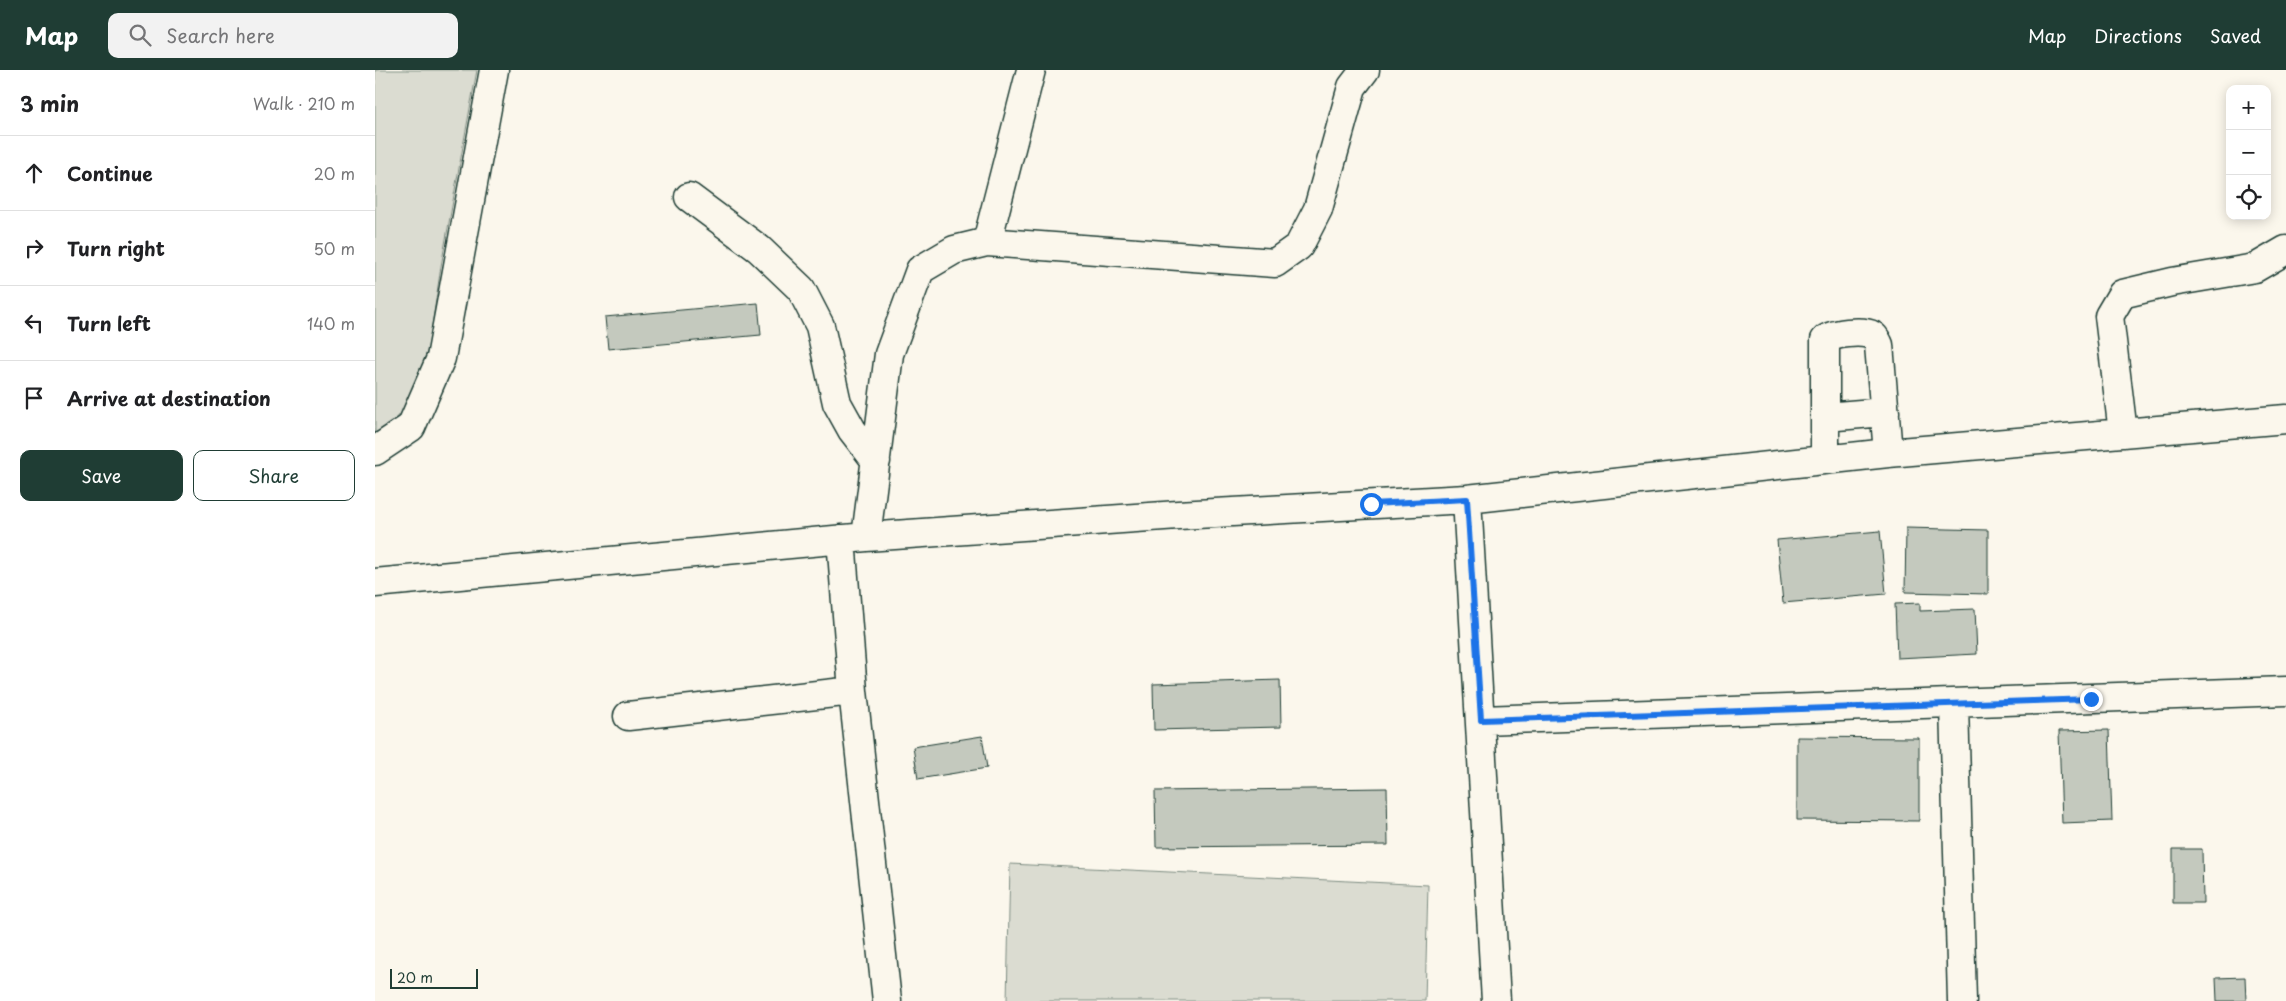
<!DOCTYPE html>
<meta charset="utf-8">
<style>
body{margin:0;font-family:"Playpen Sans",sans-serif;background:#f2f2f2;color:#202124}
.controls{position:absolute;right:15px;top:15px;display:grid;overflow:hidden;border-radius:10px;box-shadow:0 2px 12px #0003}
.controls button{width:45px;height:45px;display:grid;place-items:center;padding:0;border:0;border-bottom:1px solid #e0e0e0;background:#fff;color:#202124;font:25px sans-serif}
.scale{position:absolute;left:15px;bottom:12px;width:88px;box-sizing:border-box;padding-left:5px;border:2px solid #1f3d34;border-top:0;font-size:14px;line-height:18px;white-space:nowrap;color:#1f3d34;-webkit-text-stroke:4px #fbf7ec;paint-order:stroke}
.stop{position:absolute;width:15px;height:15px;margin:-11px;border:4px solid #1a73e8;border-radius:50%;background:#fff}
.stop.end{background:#1a73e8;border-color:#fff;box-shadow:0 1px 5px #0008}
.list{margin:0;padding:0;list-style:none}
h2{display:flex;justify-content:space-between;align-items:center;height:65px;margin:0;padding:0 20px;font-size:21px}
h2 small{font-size:16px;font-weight:400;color:#757577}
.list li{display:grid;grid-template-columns:32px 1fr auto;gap:15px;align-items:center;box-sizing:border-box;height:75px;padding:0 20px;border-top:1px solid #e0e0e0}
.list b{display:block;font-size:19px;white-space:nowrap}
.list em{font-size:16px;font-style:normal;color:#757577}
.actions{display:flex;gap:10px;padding:15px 20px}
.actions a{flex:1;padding:11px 0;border:1px solid #1f3d34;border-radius:10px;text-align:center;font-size:18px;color:#1f3d34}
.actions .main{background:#1f3d34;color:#fff}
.icon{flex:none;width:28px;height:28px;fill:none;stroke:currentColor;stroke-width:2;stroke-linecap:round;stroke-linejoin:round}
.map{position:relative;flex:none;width:1911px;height:931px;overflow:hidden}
header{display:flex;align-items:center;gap:30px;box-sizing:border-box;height:70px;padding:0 25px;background:#1f3d34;color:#fff}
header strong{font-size:24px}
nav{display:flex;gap:28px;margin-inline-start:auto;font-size:18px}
.search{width:350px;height:45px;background:#f2f2f2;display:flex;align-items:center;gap:12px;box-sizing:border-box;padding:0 18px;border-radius:10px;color:#757577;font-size:19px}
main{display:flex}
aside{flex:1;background:#fff}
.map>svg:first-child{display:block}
.green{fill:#dbdcd1;stroke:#7d8c82}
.building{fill:#c4c9be;stroke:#1f3d34}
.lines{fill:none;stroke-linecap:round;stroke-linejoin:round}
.minor-casing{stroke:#1f3d34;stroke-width:31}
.minor{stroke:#fbf7ec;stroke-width:28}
.route{stroke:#1a73e8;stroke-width:6}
</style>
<header>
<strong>Map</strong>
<div class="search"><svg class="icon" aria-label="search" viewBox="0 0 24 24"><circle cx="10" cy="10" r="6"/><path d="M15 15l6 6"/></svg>Search here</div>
<nav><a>Map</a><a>Directions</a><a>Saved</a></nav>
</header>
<main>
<aside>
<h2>3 min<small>Walk · 210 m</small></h2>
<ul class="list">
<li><svg class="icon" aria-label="ahead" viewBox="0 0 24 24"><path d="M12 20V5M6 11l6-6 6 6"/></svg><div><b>Continue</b></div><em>20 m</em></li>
<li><svg class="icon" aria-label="right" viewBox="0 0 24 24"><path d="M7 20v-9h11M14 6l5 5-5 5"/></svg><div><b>Turn right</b></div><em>50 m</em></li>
<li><svg class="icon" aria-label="left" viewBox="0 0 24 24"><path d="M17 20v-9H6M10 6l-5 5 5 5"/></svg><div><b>Turn left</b></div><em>140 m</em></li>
<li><svg class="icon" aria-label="arrive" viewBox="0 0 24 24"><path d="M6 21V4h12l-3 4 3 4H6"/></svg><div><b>Arrive at destination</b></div></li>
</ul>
<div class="actions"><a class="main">Save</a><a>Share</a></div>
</aside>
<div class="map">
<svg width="1911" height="931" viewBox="0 0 1911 931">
<rect width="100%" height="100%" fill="#fbf7ec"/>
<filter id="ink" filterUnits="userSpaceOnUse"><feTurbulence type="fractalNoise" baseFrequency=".02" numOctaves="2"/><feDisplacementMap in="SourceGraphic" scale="10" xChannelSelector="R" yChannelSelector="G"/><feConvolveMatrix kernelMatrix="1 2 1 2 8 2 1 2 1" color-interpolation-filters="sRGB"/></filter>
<g filter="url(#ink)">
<path class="green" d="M 0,0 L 102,0 L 66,196 L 54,276 L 33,335 L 0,373 Z
M 635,794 L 1053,815 L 1050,931 L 632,931 Z"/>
<path class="building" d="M 383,233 L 386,265 L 233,279 L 230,247 Z
M 1531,458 L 1613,460 L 1613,524 L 1530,522 Z
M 1505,461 L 1511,524 L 1408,533 L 1402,470 Z
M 1545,533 L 1545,541 L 1600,539 L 1602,584 L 1522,588 L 1520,534 Z
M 905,610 L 906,657 L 779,660 L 778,614 Z
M 1734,660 L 1737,751 L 1687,753 L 1684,661 Z
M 607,666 L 612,698 L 543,709 L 538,677 Z
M 1422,667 L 1544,668 L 1544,751 L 1422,750 Z
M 1012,718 L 1013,775 L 781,777 L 780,721 Z
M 1798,779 L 1827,779 L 1828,833 L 1798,833 Z
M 1870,907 L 1871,931 L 1842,931 L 1841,908 Z"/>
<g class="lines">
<defs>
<path id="minor" d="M 314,127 L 384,179 L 426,219 L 445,256 L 462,333 L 477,360 L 501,391
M 612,172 L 656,0
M 1450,347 L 1510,342
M 1748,363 L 1734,246 L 1747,224 L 1797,212 L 1880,198 L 1911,180
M 0,381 L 36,357 L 66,288 L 119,0
M 1450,390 L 1450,270 C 1456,263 1489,260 1497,265 C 1501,267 1502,271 1504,275 L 1513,383
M 1092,429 L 1121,931
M 491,467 L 514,284 L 545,200 L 579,180 L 612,172 L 900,193 L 924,176 L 943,139 L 977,17 L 990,0
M 466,469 L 478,621 L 512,931
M 0,513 L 491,467 L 803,445 L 1092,429 L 1513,383 L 1911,349
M 1579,634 L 1587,931
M 253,646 L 478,621
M 1106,650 L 1911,621"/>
</defs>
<use href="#minor" class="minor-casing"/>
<use href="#minor" class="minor"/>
</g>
</g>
<g class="lines" filter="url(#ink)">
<path class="route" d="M 996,434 L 1092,429 L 1106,650 L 1716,629"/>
</g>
</svg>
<div class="controls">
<button>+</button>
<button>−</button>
<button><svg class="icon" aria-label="locate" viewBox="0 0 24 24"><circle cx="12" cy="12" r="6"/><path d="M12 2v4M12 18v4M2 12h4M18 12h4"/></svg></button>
</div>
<div class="scale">20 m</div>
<div class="stop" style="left:996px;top:434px"></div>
<div class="stop end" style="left:1716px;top:629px"></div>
</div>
</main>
